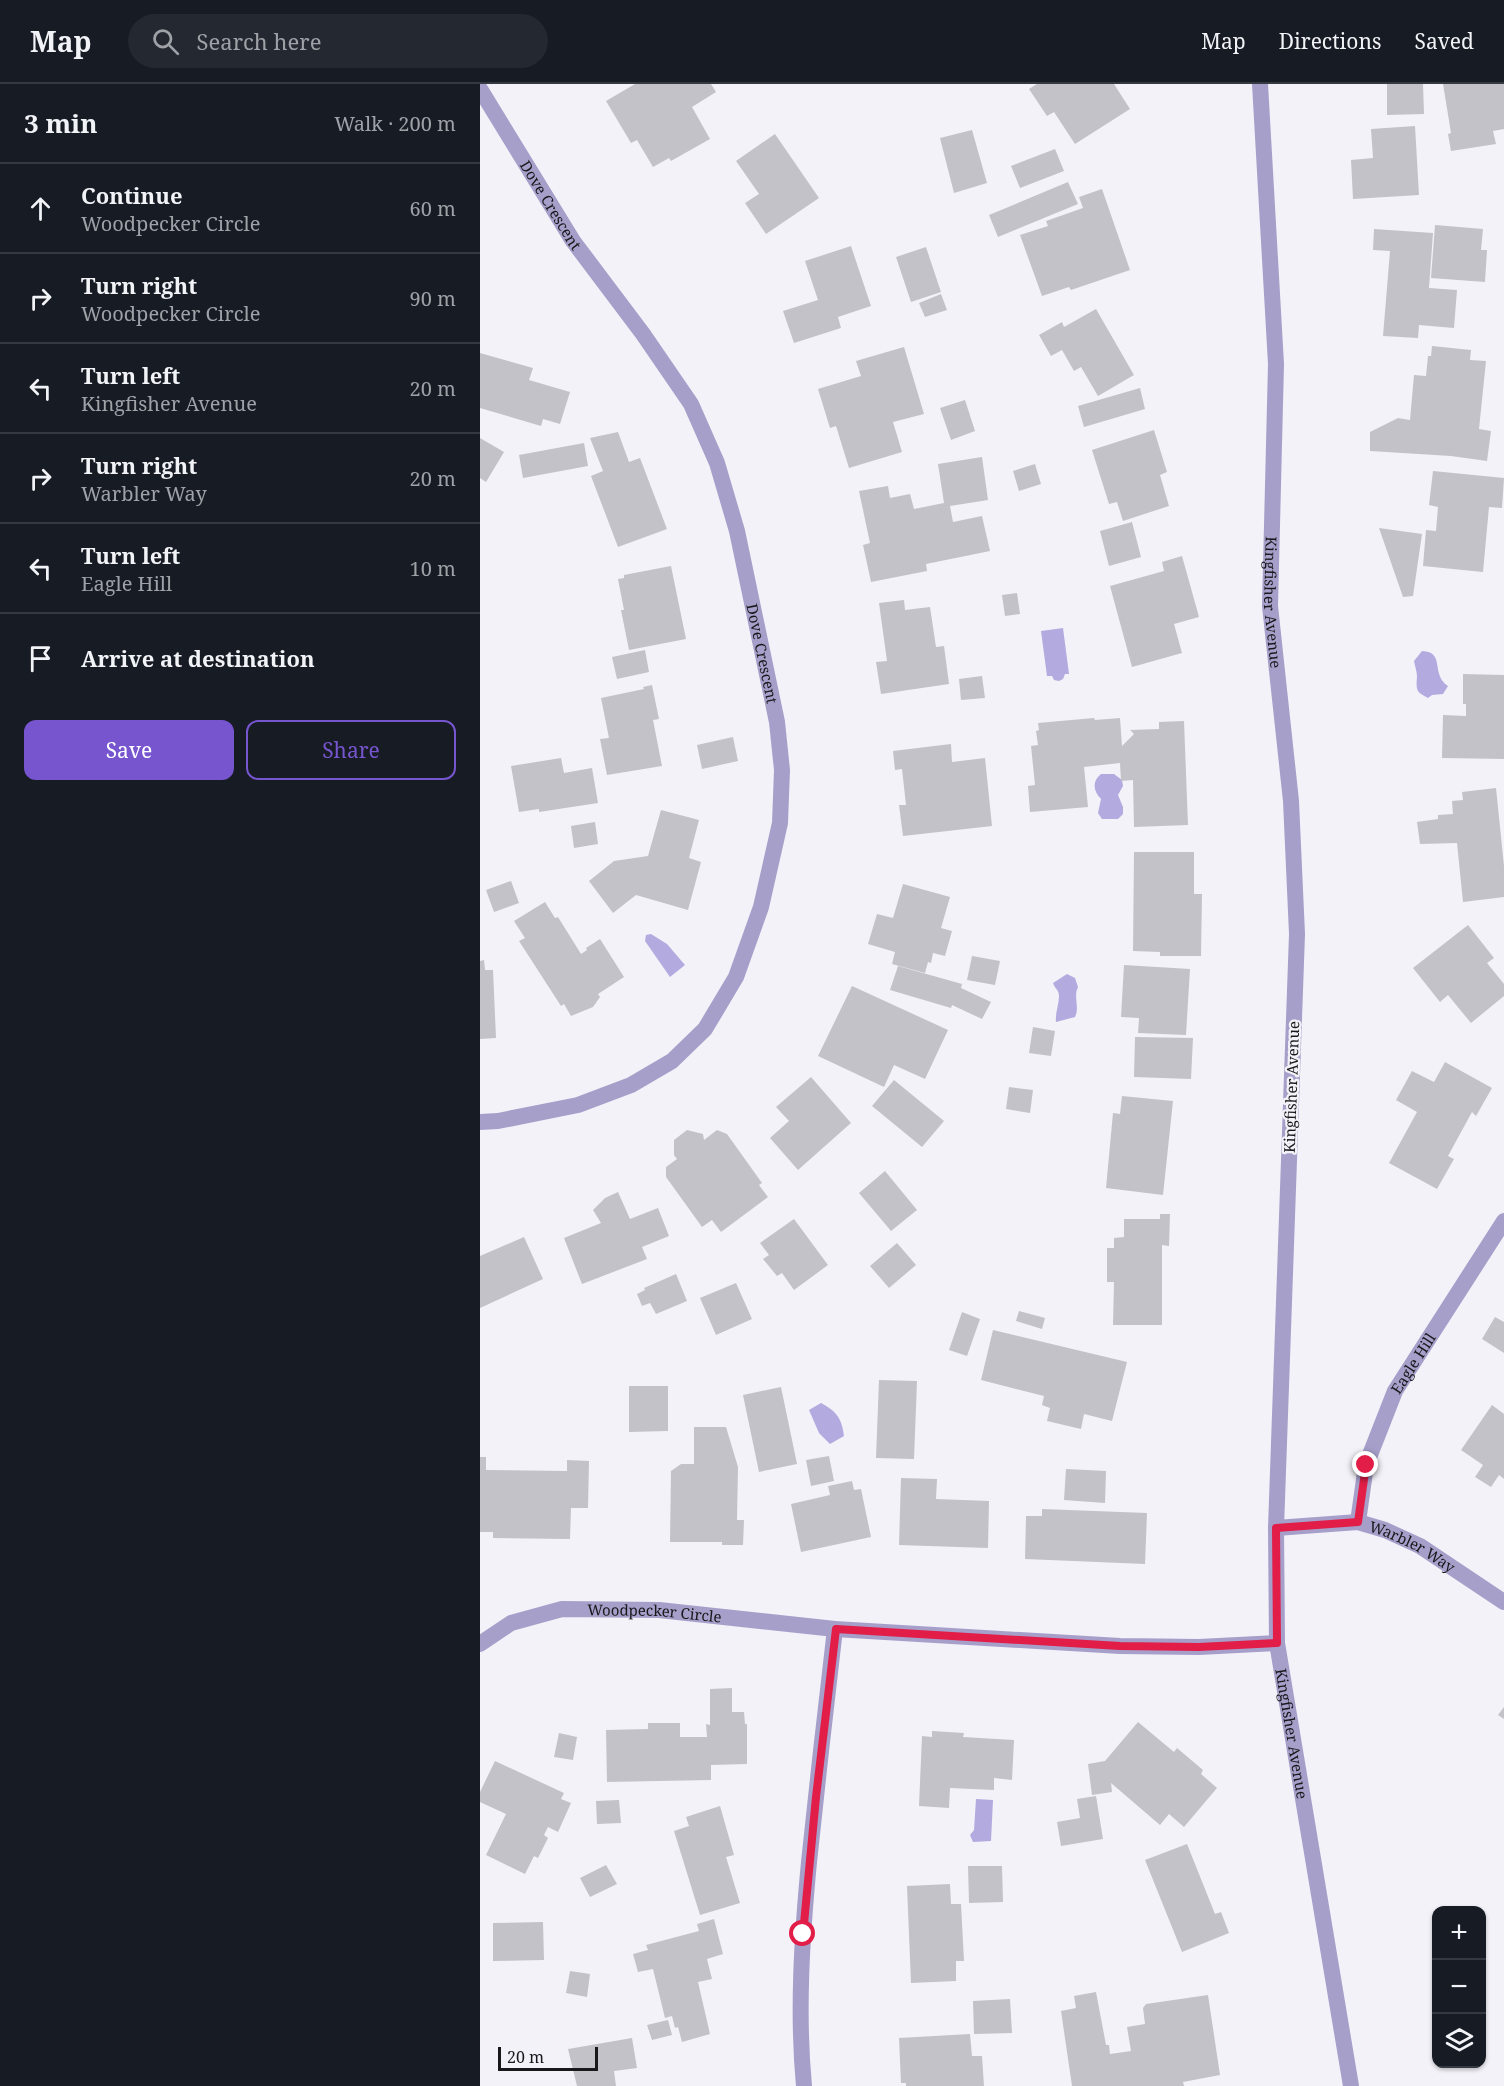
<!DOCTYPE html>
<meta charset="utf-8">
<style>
body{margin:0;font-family:"Noto Serif",serif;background:#242831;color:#f1f3f6}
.controls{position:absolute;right:18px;bottom:18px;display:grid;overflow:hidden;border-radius:12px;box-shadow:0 2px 4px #0004}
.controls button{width:54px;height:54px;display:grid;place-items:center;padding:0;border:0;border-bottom:2px solid #363941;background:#171b24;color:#f1f3f6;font:30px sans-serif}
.scale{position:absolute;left:18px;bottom:15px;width:100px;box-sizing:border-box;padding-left:6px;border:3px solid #18181a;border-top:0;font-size:16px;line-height:21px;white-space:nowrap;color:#18181a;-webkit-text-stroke:4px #f2f2f8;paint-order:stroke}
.stop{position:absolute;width:18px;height:18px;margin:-14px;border:4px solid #e11d48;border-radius:50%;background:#fff}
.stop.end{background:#e11d48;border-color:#fff;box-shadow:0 2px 6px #0008}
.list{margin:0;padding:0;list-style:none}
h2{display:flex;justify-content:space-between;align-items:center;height:78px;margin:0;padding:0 24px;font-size:26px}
h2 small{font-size:20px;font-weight:400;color:#9ea1a6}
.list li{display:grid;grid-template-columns:39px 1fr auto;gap:18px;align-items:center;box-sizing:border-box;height:90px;padding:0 24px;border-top:2px solid #363941}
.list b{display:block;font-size:22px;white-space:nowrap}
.list p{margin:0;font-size:20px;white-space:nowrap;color:#9ea1a6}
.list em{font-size:20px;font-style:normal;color:#9ea1a6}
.actions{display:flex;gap:12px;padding:18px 24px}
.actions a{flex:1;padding:14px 0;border:2px solid #7655cf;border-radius:12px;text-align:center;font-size:21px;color:#7655cf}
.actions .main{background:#7655cf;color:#fff}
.icon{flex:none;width:33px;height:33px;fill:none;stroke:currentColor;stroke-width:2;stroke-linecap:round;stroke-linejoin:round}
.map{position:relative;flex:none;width:1024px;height:2002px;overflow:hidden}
header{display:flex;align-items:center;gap:36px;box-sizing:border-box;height:84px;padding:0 30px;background:#171b24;border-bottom:2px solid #363941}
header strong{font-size:28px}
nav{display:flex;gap:33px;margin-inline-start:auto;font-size:21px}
.search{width:420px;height:54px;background:#242831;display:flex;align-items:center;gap:15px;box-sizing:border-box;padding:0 21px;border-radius:33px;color:#9ea1a6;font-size:22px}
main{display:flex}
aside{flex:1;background:#171b24}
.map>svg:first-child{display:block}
.water{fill:#b3aae0}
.building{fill:#c3c2c8}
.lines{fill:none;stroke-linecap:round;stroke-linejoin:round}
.minor{stroke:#a69fca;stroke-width:16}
.tertiary{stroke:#a69fca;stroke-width:16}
.route{stroke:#e11d48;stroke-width:8}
.labels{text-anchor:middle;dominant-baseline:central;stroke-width:4.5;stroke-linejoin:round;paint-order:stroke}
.street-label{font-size:15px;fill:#18181a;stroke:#f2f2f8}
</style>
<header>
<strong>Map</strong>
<div class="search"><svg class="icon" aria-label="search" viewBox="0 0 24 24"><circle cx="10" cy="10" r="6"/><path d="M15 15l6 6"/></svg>Search here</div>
<nav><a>Map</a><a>Directions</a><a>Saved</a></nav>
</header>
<main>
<aside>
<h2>3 min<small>Walk · 200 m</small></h2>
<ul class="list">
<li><svg class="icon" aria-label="ahead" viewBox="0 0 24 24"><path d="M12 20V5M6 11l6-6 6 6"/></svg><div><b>Continue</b><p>Woodpecker Circle</p></div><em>60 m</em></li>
<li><svg class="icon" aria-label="right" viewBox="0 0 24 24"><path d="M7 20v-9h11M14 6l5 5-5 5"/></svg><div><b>Turn right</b><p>Woodpecker Circle</p></div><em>90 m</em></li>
<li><svg class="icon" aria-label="left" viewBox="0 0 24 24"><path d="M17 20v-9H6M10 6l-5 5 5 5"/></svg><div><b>Turn left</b><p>Kingfisher Avenue</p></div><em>20 m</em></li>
<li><svg class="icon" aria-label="right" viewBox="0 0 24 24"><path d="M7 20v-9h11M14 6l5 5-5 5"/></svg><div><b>Turn right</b><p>Warbler Way</p></div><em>20 m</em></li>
<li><svg class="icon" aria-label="left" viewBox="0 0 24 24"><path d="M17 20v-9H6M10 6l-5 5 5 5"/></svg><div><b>Turn left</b><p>Eagle Hill</p></div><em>10 m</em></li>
<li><svg class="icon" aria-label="arrive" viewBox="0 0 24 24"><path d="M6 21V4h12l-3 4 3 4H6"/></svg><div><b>Arrive at destination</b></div></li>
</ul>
<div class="actions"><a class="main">Save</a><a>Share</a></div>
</aside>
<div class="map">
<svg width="1024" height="2002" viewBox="0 0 1024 2002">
<rect width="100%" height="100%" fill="#f2f2f8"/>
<path class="water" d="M 583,544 L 589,590 L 585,590 L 583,595 L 579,597 L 574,596 L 572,592 L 567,592 L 561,547 Z
M 942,567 C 966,568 950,590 968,602 L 963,610 L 952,611 L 948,614 C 936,608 936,606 937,593 C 937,588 935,582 934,577 Z
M 621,690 L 634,690 L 642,696 L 643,702 L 638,711 L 643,723 L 643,730 L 638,735 L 622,735 L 618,729 L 621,715 C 613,707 612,697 621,690 Z
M 171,850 L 187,860 L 205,881 L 190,893 L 165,857 L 166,851 Z
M 587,890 L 595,894 L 598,903 C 593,913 600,923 595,933 L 576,938 C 575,929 579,921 579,912 C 579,906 575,905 573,899 Z
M 341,1319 C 356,1327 362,1334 364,1352 L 350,1360 L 339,1349 L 329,1326 Z
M 496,1715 L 513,1716 L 511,1757 L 493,1758 L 490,1751 L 494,1746 Z"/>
<path class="building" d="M 155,0 L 231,0 L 236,8 L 212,23 L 230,55 L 191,77 L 189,74 L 173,83 L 157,56 L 151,59 L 126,17 Z
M 557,0 L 634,0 L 650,25 L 595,60 L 574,28 L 567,32 L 549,5 Z
M 907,0 L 943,0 L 944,30 L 907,31 Z
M 963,0 L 1024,0 L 1024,45 L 1013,47 L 1016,60 L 971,67 L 968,50 L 971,49 Z
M 935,42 L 939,111 L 873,115 L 871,76 L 893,74 L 891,45 Z
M 492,46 L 507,99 L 474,109 L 460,54 Z
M 295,50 L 339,114 L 286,150 L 265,119 L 279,110 L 256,77 Z
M 575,65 L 584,87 L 540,104 L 531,82 Z
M 588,98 L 598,120 L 518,153 L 509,131 Z
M 622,105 L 650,186 L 591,206 L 589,203 L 562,212 L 540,151 L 568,142 L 566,137 L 603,124 L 599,113 Z
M 955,141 L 1003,145 L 1001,166 L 1007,166 L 1005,198 L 951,194 Z
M 894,145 L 953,149 L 949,204 L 977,206 L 974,244 L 939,241 L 938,254 L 903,252 L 910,167 L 893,166 Z
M 371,162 L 391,222 L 358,233 L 361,244 L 314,259 L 303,227 L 338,216 L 325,177 Z
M 446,163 L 461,208 L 431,218 L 416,173 Z
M 461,210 L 467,226 L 445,233 L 439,219 Z
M 616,225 L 654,291 L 618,312 L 601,283 L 594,287 L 582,266 L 571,272 L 559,251 L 582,238 L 584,243 Z
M 952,262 L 991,266 L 990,276 L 1006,277 L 999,345 L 1011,347 L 1007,377 L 971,372 L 890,367 L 890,348 L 918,334 L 930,336 L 934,291 L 946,292 L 948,272 L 951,272 Z
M 424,263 L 444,330 L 413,338 L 422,368 L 369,384 L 356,342 L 350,344 L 338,305 L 381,292 L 376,277 Z
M 0,269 L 53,284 L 49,296 L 90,308 L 80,340 L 63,335 L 61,342 L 0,324 Z
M 660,304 L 665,325 L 604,343 L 598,322 Z
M 485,316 L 495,347 L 471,356 L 460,324 Z
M 674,346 L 687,388 L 680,391 L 689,422 L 643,437 L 637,418 L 629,420 L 612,366 Z
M 138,348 L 149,378 L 160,374 L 187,445 L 138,463 L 111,392 L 123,387 L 110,354 Z
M 0,354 L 24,368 L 6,398 L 0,394 Z
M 104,359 L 108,382 L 43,394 L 39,371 Z
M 502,373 L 508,416 L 470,422 L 473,438 L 502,432 L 510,467 L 446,480 L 447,487 L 391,498 L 383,461 L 390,459 L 379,407 L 408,402 L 410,414 L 430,410 L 434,425 L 464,419 L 458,380 Z
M 555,380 L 561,400 L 539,407 L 533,387 Z
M 953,387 L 1024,394 L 1022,424 L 1009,423 L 1003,488 L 943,482 L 946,446 L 956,447 L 958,423 L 949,421 Z
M 652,438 L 661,473 L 629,482 L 620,447 Z
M 899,444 L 942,450 L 933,512 L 923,513 Z
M 702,472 L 719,533 L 694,540 L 702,569 L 652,583 L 630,502 L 684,487 L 682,478 Z
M 191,482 L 206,555 L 149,566 L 141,526 L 144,526 L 138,495 L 144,494 L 144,491 Z
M 537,509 L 540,530 L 525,532 L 522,511 Z
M 424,516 L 425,526 L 450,523 L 456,563 L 464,562 L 469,600 L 401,610 L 396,578 L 407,577 L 399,519 Z
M 165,566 L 169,588 L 137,595 L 132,573 Z
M 983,590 L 1024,591 L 1024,675 L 962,674 L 963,631 L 986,632 L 986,620 L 983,620 Z
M 502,592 L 505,614 L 481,616 L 479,595 Z
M 172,601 L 179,635 L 173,636 L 182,682 L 127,691 L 120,655 L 129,654 L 121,614 L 164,605 L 163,603 Z
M 614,634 L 615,636 L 640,634 L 642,662 L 654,650 L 650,646 L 679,645 L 679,638 L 704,637 L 708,741 L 654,743 L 653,696 L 641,697 L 640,679 L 604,683 L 608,723 L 550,728 L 548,702 L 555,701 L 551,662 L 558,661 L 556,647 L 559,646 L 558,639 Z
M 253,653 L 258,677 L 222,685 L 217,661 Z
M 471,660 L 472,678 L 505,674 L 512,742 L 423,752 L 419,721 L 426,721 L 422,685 L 415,686 L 413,667 Z
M 81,674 L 84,689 L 112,684 L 118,719 L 59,728 L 59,725 L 39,728 L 31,682 Z
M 1016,704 L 1024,782 L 1024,813 L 983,818 L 977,759 L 940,760 L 937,738 L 958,735 L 958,731 L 973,730 L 972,717 L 983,716 L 982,708 Z
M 181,726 L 219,736 L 209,774 L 221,778 L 208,826 L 156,811 L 133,829 L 109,797 L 134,777 L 168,772 Z
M 115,738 L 118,760 L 94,764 L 91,742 Z
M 654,768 L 714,768 L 714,810 L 722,810 L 721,872 L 680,872 L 680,868 L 653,867 Z
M 31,797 L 39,819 L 14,828 L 6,806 Z
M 423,800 L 470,813 L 461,844 L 472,847 L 465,872 L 453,869 L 451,879 L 448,878 L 445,889 L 412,880 L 415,868 L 388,860 L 397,830 L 413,834 Z
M 65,818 L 75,834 L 78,833 L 101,870 L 107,866 L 106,864 L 120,855 L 144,893 L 118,910 L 120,913 L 113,923 L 91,932 L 84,920 L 81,922 L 39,857 L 45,854 L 34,837 Z
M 988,841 L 1014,874 L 1007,879 L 1024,900 L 1024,912 L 991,939 L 968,911 L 960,918 L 933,884 Z
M 492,872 L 520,877 L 515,901 L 487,896 Z
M 4,876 L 5,886 L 13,886 L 16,954 L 0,955 L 0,877 Z
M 644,881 L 710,885 L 706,951 L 658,949 L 659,934 L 641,933 Z
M 418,882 L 482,900 L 481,904 L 511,918 L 502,935 L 472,921 L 471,924 L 410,906 Z
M 372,902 L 468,946 L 445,995 L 414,981 L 404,1003 L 338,972 Z
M 553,943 L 575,947 L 571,972 L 549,969 Z
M 655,953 L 713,954 L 711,995 L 654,993 Z
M 965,978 L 1012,1004 L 996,1032 L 992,1028 L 968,1072 L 974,1075 L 957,1105 L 909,1079 L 937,1028 L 916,1016 L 932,987 L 954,998 Z
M 331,993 L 371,1039 L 318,1086 L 290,1054 L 309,1037 L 296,1023 Z
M 414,996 L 464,1037 L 442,1063 L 392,1022 Z
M 529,1003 L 553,1006 L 550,1029 L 526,1025 Z
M 642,1012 L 693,1017 L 683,1111 L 626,1104 L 633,1029 L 640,1030 Z
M 207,1046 L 223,1050 L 224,1056 L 237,1046 L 247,1050 L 282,1099 L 279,1101 L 288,1113 L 241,1148 L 232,1136 L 222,1143 L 186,1093 L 186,1083 L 197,1075 L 194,1071 L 194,1056 Z
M 405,1087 L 437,1126 L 411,1147 L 379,1109 Z
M 138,1108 L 150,1135 L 178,1124 L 189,1152 L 162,1163 L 167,1175 L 102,1200 L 84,1154 L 121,1139 L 113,1126 L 125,1114 Z
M 680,1130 L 690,1130 L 689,1162 L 682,1161 L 682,1241 L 633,1241 L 634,1198 L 627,1198 L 627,1164 L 634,1164 L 634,1154 L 644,1153 L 644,1135 L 680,1135 Z
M 314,1135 L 348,1181 L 314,1206 L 302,1189 L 297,1192 L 283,1175 L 289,1171 L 280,1159 Z
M 44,1153 L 63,1195 L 0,1224 L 0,1172 Z
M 417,1159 L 436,1181 L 409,1204 L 390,1182 Z
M 196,1190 L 207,1217 L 176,1230 L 170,1219 L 162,1222 L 157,1210 L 165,1206 L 164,1204 Z
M 256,1199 L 272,1235 L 236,1251 L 220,1214 Z
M 539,1227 L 565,1234 L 562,1245 L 536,1237 Z
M 482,1228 L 500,1235 L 487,1272 L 469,1266 Z
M 1015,1233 L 1024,1238 L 1024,1269 L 1002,1255 Z
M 513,1246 L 647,1278 L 632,1337 L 604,1330 L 601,1345 L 567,1337 L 570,1324 L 562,1321 L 564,1312 L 501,1296 Z
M 399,1296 L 437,1297 L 434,1375 L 396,1374 Z
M 149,1302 L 188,1302 L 188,1347 L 149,1348 Z
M 301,1303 L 317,1380 L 279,1388 L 263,1311 Z
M 1012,1321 L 1024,1330 L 1024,1395 L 1019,1391 L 1011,1403 L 995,1393 L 1003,1381 L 981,1366 Z
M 214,1343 L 246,1343 L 258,1383 L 257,1436 L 264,1436 L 263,1461 L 242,1461 L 242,1458 L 190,1458 L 191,1387 L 201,1380 L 214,1380 Z
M 349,1372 L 354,1397 L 331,1402 L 326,1376 Z
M 0,1373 L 6,1373 L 6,1386 L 87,1387 L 87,1376 L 109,1377 L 108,1424 L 91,1424 L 90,1455 L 13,1454 L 13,1448 L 0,1448 Z
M 586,1385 L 626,1387 L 625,1419 L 584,1416 Z
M 421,1394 L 457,1395 L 456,1415 L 509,1417 L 508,1464 L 419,1461 Z
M 372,1397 L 374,1406 L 381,1405 L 391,1453 L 321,1468 L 311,1420 L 350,1411 L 348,1402 Z
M 562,1425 L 667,1429 L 665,1480 L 545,1475 L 546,1432 L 562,1432 Z
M 252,1604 L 252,1628 L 264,1628 L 265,1640 L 267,1640 L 267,1680 L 231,1681 L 231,1696 L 127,1698 L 126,1646 L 168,1645 L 168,1639 L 200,1639 L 200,1653 L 227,1653 L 226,1640 L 230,1641 L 230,1605 Z
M 1024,1623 L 1024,1635 L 1018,1631 Z
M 658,1638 L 694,1668 L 697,1664 L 723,1686 L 721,1690 L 737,1704 L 704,1743 L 689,1730 L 680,1741 L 631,1699 L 632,1708 L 612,1711 L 608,1680 L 625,1677 Z
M 452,1647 L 484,1649 L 483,1653 L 534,1656 L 532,1696 L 514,1694 L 514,1706 L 470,1704 L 469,1724 L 439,1722 L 442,1652 L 452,1653 Z
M 79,1649 L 97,1653 L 93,1676 L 74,1673 Z
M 15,1677 L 84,1709 L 81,1715 L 91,1719 L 78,1748 L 68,1743 L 64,1751 L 68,1754 L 58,1774 L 54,1772 L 45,1790 L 6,1771 L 26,1730 L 0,1718 L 0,1708 Z
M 616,1712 L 623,1755 L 581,1762 L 577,1738 L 600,1734 L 597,1715 Z
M 139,1716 L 141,1739 L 117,1740 L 116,1717 Z
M 240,1722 L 254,1771 L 246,1773 L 260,1819 L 220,1831 L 194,1747 L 209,1742 L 206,1733 Z
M 707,1760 L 735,1830 L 741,1828 L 749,1849 L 702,1868 L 665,1776 Z
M 126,1781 L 137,1800 L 110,1813 L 100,1794 Z
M 488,1782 L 522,1782 L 523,1818 L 489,1819 Z
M 470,1800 L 471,1820 L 481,1820 L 484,1877 L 476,1877 L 476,1897 L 431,1899 L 427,1802 Z
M 234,1835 L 243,1870 L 227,1875 L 232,1895 L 218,1898 L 230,1950 L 202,1958 L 198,1943 L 195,1944 L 192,1932 L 185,1934 L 173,1885 L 158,1888 L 153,1870 L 168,1866 L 166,1861 L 219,1847 L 217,1840 Z
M 63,1838 L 64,1876 L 13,1877 L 13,1839 Z
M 90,1887 L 110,1890 L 107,1913 L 86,1909 Z
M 616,1908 L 626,1961 L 629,1961 L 630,1970 L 651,1967 L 647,1943 L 665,1940 L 663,1924 L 666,1920 L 728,1911 L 740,1991 L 703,1998 L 704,2002 L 592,2002 L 581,1927 L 596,1924 L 594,1912 Z
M 530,1915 L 532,1949 L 494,1950 L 493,1917 Z
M 188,1936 L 192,1951 L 172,1956 L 167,1941 Z
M 490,1950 L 492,1972 L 502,1972 L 504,2002 L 426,2002 L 426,1999 L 421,1999 L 419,1954 Z
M 152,1954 L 157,1984 L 134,1987 L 136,2002 L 97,2002 L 88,1965 Z"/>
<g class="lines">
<g class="minor">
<path id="s1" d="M 0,5 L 93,157 L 163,250 L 211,320 L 237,379 L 257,447 L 297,638 L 302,686 L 300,739 L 281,823 L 256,893 L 225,945 L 192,977 L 151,1001 L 98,1021 L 18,1037 L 0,1038"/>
<path id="s2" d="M 878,1438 L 886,1381 L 915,1307 L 1024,1137"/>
<path id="s3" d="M 796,1444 L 878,1438 L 905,1446 L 940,1462 L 1024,1518"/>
<path id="s4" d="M 0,1560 L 31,1539 L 82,1525 L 179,1526 L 355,1545 L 640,1562 L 719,1563 L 797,1559"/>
<path d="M 324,2002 C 317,1928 322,1852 329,1778 C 337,1700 346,1623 355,1545"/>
</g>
<path class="tertiary" id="s5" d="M 780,0 L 796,280 L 790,522 L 811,717 L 817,850 L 796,1444 L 797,1559 L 871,2002"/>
</g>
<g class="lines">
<path class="route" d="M 323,1850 L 336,1713 L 356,1545 L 640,1562 L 719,1563 L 797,1559 L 796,1444 L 878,1438 L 886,1381"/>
</g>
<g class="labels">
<g class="street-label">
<text stroke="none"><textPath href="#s1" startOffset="136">Dove Crescent</textPath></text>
<text stroke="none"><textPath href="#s5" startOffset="519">Kingfisher Avenue</textPath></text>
<text stroke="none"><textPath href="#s1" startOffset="640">Dove Crescent</textPath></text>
<text transform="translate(811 1003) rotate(-88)">Kingfisher Avenue</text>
<text stroke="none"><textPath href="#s2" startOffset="170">Eagle Hill</textPath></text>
<text stroke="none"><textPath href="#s3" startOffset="142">Warbler Way</textPath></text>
<text stroke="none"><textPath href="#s4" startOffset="183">Woodpecker Circle</textPath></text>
<text stroke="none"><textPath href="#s5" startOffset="1653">Kingfisher Avenue</textPath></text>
</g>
</g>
</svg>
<div class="controls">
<button>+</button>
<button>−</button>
<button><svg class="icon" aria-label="layers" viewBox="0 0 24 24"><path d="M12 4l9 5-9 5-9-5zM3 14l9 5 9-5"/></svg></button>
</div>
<div class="scale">20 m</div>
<div class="stop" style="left:323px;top:1850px"></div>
<div class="stop end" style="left:886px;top:1381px"></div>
</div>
</main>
